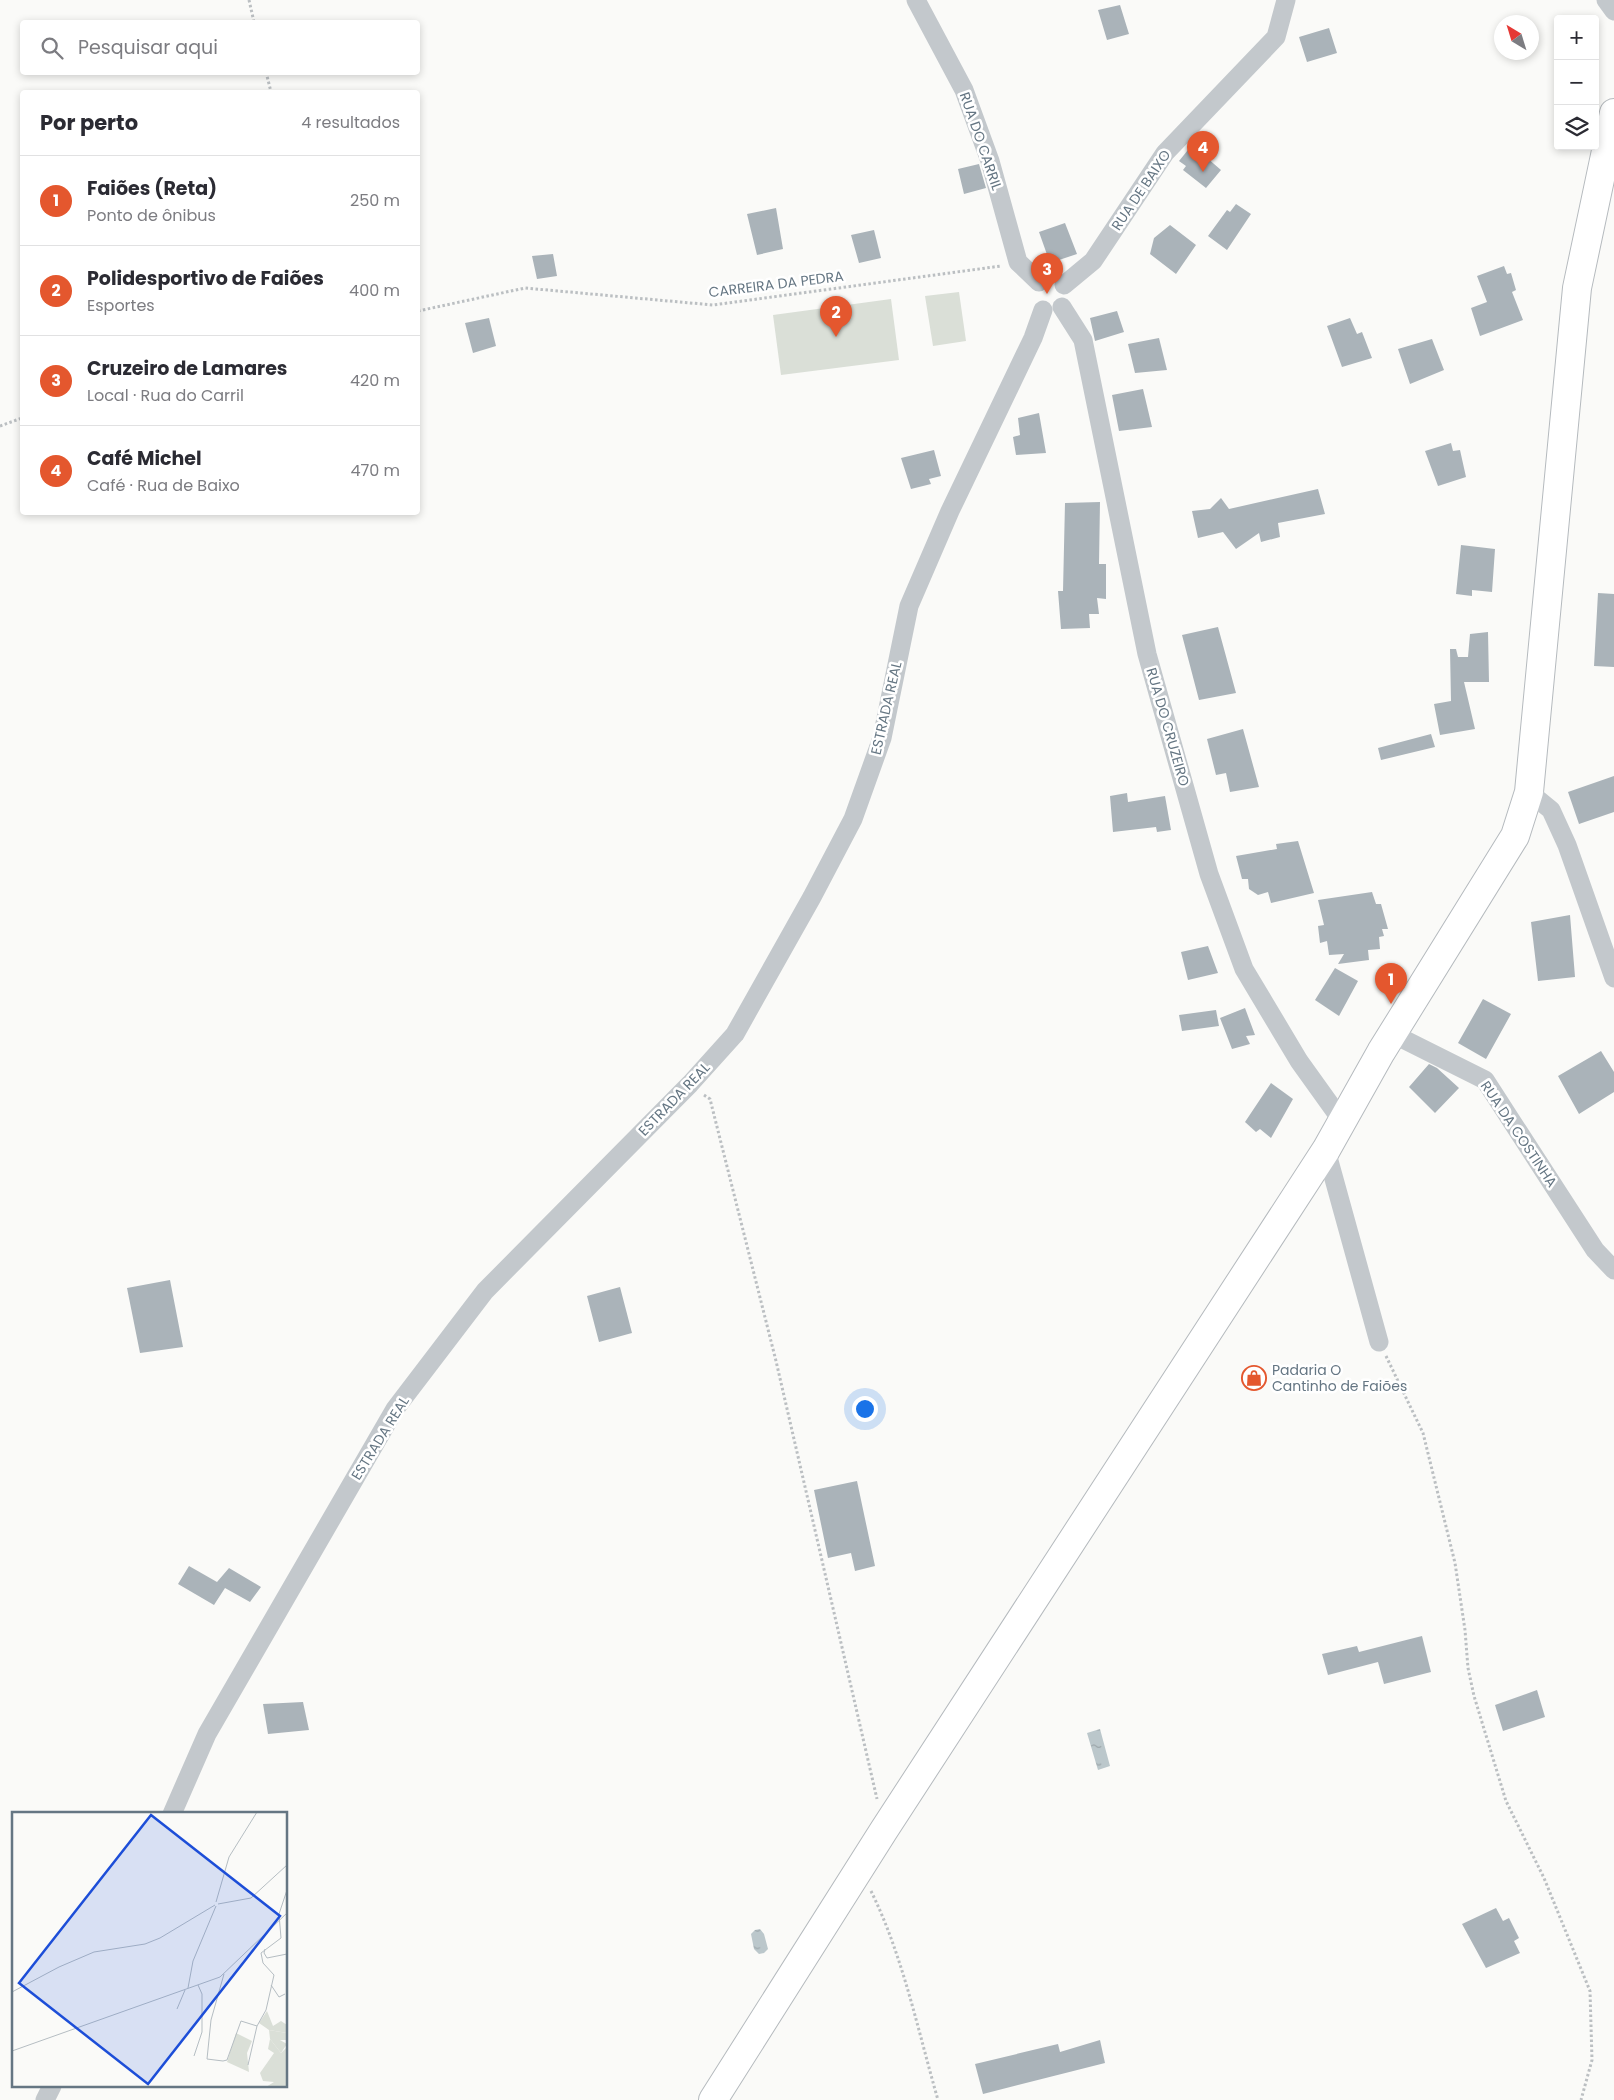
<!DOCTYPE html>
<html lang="pt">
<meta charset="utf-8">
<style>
body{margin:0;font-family:Poppins,sans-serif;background:#f2f2f3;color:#2b2b33}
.controls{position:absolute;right:15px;top:15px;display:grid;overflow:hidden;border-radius:5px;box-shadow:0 2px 8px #0003}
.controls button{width:45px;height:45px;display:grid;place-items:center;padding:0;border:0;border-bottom:1px solid #e1e1e2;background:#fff;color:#2b2b33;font:25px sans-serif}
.compass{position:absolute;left:1494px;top:15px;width:45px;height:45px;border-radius:50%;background:#fff;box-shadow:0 2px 8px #0003;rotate:322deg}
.you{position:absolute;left:864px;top:1408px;width:18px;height:18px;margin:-12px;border:4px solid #fff;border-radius:50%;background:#1a73e8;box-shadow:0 0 0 8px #1a73e833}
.badge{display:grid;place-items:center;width:32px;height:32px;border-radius:50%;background:#e4572e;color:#fff;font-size:16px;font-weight:700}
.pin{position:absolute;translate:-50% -41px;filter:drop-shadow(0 1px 2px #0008)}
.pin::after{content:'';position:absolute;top:26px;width:18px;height:15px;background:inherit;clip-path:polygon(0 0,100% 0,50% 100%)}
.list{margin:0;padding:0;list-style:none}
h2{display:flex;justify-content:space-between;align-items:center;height:65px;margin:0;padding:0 20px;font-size:21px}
h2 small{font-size:16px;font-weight:400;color:#7c7c81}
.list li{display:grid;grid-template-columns:32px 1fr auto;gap:15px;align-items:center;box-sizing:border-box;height:90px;padding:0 20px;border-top:1px solid #e1e1e2}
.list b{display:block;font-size:19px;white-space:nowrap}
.list p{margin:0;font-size:16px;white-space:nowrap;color:#7c7c81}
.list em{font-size:16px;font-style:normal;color:#7c7c81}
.icon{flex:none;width:28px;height:28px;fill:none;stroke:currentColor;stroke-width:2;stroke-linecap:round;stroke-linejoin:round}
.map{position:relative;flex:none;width:1614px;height:2100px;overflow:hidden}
.search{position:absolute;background:#fff;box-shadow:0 2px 8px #0003;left:20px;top:20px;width:400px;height:55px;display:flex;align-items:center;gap:12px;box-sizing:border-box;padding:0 18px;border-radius:5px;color:#7c7c81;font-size:19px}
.panel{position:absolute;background:#fff;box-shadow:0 2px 8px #0003;left:20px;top:90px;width:400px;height:425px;border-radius:5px}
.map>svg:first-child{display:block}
.green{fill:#dadfd7}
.water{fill:url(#water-ripples)}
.building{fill:#aab3b9}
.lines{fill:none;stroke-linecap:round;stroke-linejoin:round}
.primary-casing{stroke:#b5babe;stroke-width:30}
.path{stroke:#bbbfc2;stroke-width:3;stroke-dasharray:2.5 2.5;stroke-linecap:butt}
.street{stroke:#c3c8cc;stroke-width:19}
.primary{stroke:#fff;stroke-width:28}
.labels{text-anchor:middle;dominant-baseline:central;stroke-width:5;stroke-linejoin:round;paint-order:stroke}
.street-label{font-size:14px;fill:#657683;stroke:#fff}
.poi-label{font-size:14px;fill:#657683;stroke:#fff;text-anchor:start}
.inset-road{fill:none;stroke:#b5bdc2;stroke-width:1}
.view{fill:#1d4ed8;fill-opacity:0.15;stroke:#1d4ed8;stroke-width:2.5}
.inset-edge{fill:none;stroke:#657683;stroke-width:2.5}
</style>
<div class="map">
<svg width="1614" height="2100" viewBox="0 0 1614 2100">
<defs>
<pattern id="water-ripples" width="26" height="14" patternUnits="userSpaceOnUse" patternTransform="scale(1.25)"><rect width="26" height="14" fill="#bbc7cb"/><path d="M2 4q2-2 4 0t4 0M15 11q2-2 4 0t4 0" fill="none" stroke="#9ca6aa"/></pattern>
</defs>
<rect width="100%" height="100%" fill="#fafaf8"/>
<path class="green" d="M 959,292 L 966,341 L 933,346 L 925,296 Z
M 891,299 L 899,360 L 781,375 L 773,315 Z"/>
<path class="water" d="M 1100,1729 L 1110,1766 L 1098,1770 L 1087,1733 Z
M 760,1929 L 764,1934 L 768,1949 L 764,1953 L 759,1954 L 754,1949 L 751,1934 L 755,1930 Z"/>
<path class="building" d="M 1120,5 L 1129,34 L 1107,40 L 1098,10 Z
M 1329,28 L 1337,53 L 1307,62 L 1299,37 Z
M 1192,145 L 1221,170 L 1206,188 L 1183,170 L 1186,166 L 1179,161 Z
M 979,164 L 986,188 L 964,194 L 958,169 Z
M 1236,204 L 1251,214 L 1227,250 L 1208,236 L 1227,210 L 1230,212 Z
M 776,208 L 783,249 L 757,255 L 747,214 Z
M 1065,223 L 1077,254 L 1050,263 L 1039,232 Z
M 1170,225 L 1196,245 L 1176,274 L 1150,254 L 1154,238 Z
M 874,230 L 881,258 L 859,263 L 851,235 Z
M 553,254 L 557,276 L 537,279 L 532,256 Z
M 1504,266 L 1507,274 L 1511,273 L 1516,290 L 1512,292 L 1523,320 L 1480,336 L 1471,308 L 1487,302 L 1477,276 Z
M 1117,311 L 1124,332 L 1095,341 L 1090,318 Z
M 489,318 L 496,346 L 473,353 L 465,323 Z
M 1350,318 L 1357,334 L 1362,332 L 1372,358 L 1342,367 L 1327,326 Z
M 1159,338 L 1167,370 L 1135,373 L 1128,344 Z
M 1432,339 L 1444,370 L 1410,384 L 1398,349 Z
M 1143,389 L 1152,427 L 1119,431 L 1112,395 Z
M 1039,413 L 1046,453 L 1016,455 L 1013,437 L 1020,435 L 1018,418 Z
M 1451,443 L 1453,451 L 1460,450 L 1466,477 L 1438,486 L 1425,451 Z
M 934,450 L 941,476 L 929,479 L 931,484 L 911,489 L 901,458 Z
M 1318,489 L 1325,514 L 1278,523 L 1280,537 L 1261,542 L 1259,533 L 1236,549 L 1223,532 L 1198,538 L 1192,511 L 1210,509 L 1221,498 L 1229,509 Z
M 1100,502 L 1099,564 L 1106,564 L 1106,599 L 1097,598 L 1099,614 L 1089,614 L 1090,628 L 1061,629 L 1058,591 L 1063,591 L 1065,503 Z
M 1461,545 L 1495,549 L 1492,592 L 1472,590 L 1472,596 L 1456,594 Z
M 1598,593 L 1614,594 L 1614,667 L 1594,666 Z
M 1218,627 L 1236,693 L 1199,700 L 1182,635 Z
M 1488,632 L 1489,682 L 1464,682 L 1475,729 L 1440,735 L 1434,704 L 1451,701 L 1450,649 L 1456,649 L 1458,657 L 1468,657 L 1470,634 Z
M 1243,729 L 1259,787 L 1230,792 L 1226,773 L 1216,775 L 1207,739 Z
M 1431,734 L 1435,747 L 1381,760 L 1378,748 Z
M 1614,776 L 1614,812 L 1579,824 L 1568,792 Z
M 1127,793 L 1128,802 L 1165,796 L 1171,830 L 1157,832 L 1156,827 L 1113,832 L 1110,796 Z
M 1298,841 L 1314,893 L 1271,903 L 1268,892 L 1258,895 L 1249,889 L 1248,879 L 1242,879 L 1236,856 L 1277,849 L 1276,844 Z
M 1372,892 L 1376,904 L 1381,904 L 1388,929 L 1382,929 L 1384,936 L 1379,937 L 1380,949 L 1368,950 L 1369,960 L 1338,964 L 1344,954 L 1329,955 L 1327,941 L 1320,943 L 1318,926 L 1324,925 L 1318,900 Z
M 1570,915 L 1575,977 L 1538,981 L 1531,922 Z
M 1208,946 L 1218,973 L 1188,980 L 1181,952 Z
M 1335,968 L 1358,981 L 1339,1016 L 1315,1000 Z
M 1483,999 L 1511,1014 L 1486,1059 L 1458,1043 Z
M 1245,1008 L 1255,1035 L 1246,1036 L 1250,1044 L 1232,1049 L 1220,1018 Z
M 1216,1010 L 1219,1026 L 1182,1031 L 1179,1015 Z
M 1601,1051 L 1614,1072 L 1614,1092 L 1579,1114 L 1558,1076 Z
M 1429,1064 L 1437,1068 L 1459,1088 L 1435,1113 L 1409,1087 Z
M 1271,1083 L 1293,1099 L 1271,1138 L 1260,1129 L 1256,1132 L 1245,1122 Z
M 170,1280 L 183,1347 L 140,1353 L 127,1288 Z
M 620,1287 L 632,1333 L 599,1342 L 587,1296 Z
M 857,1481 L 875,1566 L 855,1571 L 851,1553 L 828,1558 L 814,1490 Z
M 189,1566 L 217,1582 L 229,1568 L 261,1587 L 250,1602 L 225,1588 L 214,1605 L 178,1584 Z
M 1422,1636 L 1431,1672 L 1384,1684 L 1378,1662 L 1328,1675 L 1322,1654 L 1357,1646 L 1359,1652 Z
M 1537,1690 L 1545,1717 L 1503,1731 L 1495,1705 Z
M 303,1702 L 309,1730 L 268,1734 L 263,1704 Z
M 1496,1908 L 1503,1921 L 1509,1918 L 1519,1938 L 1514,1941 L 1520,1953 L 1486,1968 L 1462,1924 Z
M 1100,2040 L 1105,2063 L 983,2094 L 975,2064 L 1058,2044 L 1060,2052 Z"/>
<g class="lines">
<defs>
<path id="primary" d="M 713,2100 L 884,1830 L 1326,1150 L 1381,1052 L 1515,836 L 1529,792 L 1577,288 L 1614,113"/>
</defs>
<use href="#primary" class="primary-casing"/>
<path class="path" d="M 249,0 L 254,22
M 266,72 L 271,92
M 418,311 L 525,288 L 713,305 L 1001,266
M 0,426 L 22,418
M 704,1095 L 710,1099 L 776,1361 L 877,1799
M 1386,1356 L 1423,1433 L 1455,1563 L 1465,1630 L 1468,1668 L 1474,1696 L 1506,1801 L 1544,1878 L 1590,1991 L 1592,2060 L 1581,2100
M 871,1891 C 903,1956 918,2031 938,2100"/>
<path class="street" d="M 916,0 L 964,90 L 990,161 L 1018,262 L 1039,282
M 1606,0 L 1614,11
M 1064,285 L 1093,261 L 1165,153 L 1276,37 L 1286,0
M 1062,307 L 1083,340 L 1147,654 L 1209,874 L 1244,969 L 1299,1061 L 1342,1121
M 1529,792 L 1551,810 L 1567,845 L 1614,978
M 1393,1034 L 1485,1080 L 1595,1250 L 1614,1270
M 1326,1150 L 1379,1342
M 172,1814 L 207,1734 L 395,1409 L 485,1291 L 690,1084 L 735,1034 L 812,897 L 853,819 L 882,738 L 909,606 L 950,511 L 1033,338 L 1043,310
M 45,2100 L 52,2086"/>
<use href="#primary" class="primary"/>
</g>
<defs>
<symbol id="shop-ring" viewBox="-11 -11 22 22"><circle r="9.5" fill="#fff" stroke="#e4572e" stroke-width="1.5"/><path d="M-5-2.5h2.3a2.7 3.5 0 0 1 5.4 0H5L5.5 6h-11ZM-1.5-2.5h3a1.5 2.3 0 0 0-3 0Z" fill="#e4572e"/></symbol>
</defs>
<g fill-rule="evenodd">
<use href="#shop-ring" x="1240" y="1364" width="28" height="28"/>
</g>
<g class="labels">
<g class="street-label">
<text transform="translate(981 141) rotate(71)">RUA DO CARRIL</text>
<text transform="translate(1141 190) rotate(-56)">RUA DE BAIXO</text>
<text transform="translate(776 284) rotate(-7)">CARREIRA DA PEDRA</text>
<text transform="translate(886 708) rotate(-77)">ESTRADA REAL</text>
<text transform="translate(1168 727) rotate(74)">RUA DO CRUZEIRO</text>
<text transform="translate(674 1099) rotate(-46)">ESTRADA REAL</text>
<text transform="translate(1519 1134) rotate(56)">RUA DA COSTINHA</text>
<text transform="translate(380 1438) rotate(-58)">ESTRADA REAL</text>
</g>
<g class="poi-label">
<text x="1272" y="1370">Padaria O<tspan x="1272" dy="16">Cantinho de Faiões</tspan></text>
</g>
</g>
<g transform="translate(12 1812)">
<rect width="275" height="275" fill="#fafaf8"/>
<path d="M 255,199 L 261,214 L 269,209 L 275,213 L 275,221 L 257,218 L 247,211 ZM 258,227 L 269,241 L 275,235 L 275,275 L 254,275 L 262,270 L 251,269 L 248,261 L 262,241 L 256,237 Z" fill="#dadfd7"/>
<path d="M 257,218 L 275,221 L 275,228 L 268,228 L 275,232 L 269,241 L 258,227 ZM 224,221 L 240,229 L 235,241 L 237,260 L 215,250 Z" fill="#dadfd7"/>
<path class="inset-road" d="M 204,90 L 217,45 L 245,0M 206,92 L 239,86 L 275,53M 253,137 L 252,141 L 255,146 L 275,142M 212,162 L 199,208 L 195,247 L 211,249 L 215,248 L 229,209 L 245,214 L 254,198 L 262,163 L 251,151 L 249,141 L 269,126 L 267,102 L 275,78M 259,173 L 267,185 L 273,182M 176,176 L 181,149 L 204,94M 0,180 L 47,155 L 82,140 L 133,132 L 148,126 L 203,93M 165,197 L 173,178M 0,239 L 208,165 L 275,101M 182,244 L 190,220 L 190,182 L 186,173M 236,253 L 245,214"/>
<path class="view" d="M 139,3 L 268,104 L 136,272 L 7,171 Z"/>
<rect width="275" height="275" class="inset-edge"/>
</g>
</svg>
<div class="controls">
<button>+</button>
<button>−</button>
<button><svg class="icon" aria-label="layers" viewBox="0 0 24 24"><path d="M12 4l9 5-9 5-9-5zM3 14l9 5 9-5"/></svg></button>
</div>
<svg class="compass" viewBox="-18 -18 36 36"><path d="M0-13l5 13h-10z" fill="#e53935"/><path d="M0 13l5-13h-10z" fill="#7c7c81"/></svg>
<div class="you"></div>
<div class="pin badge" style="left:1391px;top:1004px">1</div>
<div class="pin badge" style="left:836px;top:337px">2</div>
<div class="pin badge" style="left:1047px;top:294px">3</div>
<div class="pin badge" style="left:1203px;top:172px">4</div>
<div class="search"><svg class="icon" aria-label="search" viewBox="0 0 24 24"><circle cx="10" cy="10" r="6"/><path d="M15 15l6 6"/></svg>Pesquisar aqui</div>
<section class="panel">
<h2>Por perto<small>4 resultados</small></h2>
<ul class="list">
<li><span class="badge">1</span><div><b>Faiões (Reta)</b><p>Ponto de ônibus</p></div><em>250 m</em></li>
<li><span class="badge">2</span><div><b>Polidesportivo de Faiões</b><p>Esportes</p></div><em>400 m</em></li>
<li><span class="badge">3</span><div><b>Cruzeiro de Lamares</b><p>Local · Rua do Carril</p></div><em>420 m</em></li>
<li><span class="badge">4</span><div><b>Café Michel</b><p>Café · Rua de Baixo</p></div><em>470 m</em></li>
</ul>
</section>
</div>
